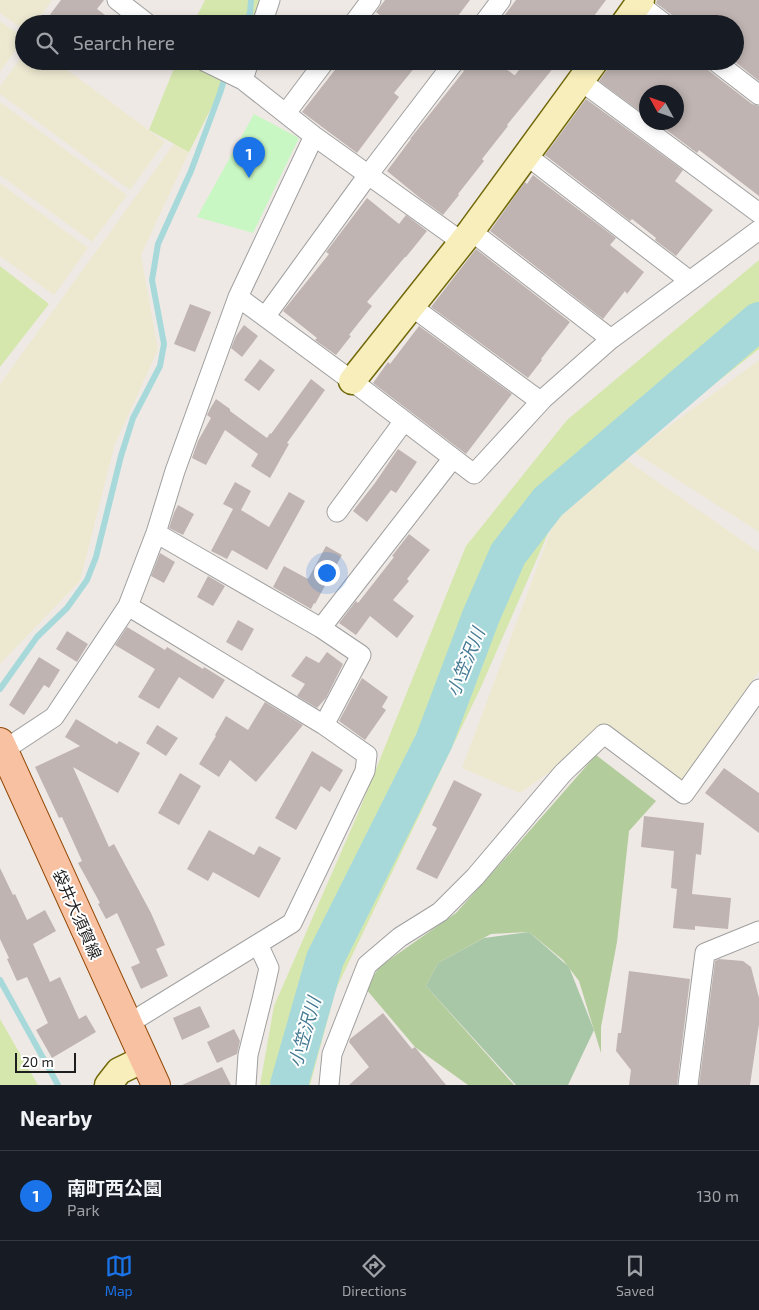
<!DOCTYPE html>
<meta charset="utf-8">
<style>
body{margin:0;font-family:"Exo 2","Noto Sans JP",sans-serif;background:#20242c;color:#f1f3f6}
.compass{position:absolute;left:639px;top:85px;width:45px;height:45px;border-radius:50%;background:#171b24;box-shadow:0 2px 8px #0003;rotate:310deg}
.scale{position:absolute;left:15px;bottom:12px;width:61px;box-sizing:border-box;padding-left:5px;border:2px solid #1e1e1e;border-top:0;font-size:14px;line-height:18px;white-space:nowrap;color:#1e1e1e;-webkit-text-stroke:4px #fff;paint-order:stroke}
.you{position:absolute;left:326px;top:572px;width:18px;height:18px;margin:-12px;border:4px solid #fff;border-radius:50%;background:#1a73e8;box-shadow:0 0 0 8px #1a73e833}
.badge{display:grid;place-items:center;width:32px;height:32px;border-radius:50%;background:#1a73e8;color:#fff;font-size:16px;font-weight:700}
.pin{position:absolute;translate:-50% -41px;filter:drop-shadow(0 1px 2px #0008)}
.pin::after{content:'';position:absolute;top:26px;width:18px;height:15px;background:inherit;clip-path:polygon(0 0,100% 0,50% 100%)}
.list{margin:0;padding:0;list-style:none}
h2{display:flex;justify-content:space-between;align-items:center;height:65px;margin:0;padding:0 20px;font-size:21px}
h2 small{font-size:16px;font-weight:400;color:#9ea1a6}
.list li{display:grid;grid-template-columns:32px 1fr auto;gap:15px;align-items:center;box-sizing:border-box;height:90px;padding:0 20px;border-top:1px solid #363941}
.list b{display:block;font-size:19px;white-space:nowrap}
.list p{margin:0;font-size:16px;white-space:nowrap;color:#9ea1a6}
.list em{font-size:16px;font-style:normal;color:#9ea1a6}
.icon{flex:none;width:28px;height:28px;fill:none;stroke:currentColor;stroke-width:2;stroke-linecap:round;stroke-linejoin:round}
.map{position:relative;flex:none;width:759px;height:1085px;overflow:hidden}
.search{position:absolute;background:#171b24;box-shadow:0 2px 8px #0003;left:15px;right:15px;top:15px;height:55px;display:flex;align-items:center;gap:12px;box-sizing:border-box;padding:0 18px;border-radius:28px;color:#9ea1a6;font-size:19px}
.sheet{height:155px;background:#171b24}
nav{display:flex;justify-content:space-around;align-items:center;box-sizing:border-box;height:70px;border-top:1px solid #363941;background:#171b24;font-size:14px;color:#9ea1a6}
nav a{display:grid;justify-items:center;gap:2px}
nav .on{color:#1a73e8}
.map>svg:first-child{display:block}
.farmland{fill:#ede9d1}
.grass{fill:#d5e7ad}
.forest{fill:#b3cc9b}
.cemetery{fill:#a8c7a7}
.park{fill:#c9f7c3}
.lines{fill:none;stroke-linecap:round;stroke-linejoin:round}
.stream{stroke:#a7d9db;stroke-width:6}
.river{stroke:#a7d9db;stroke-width:38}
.building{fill:#bfb4b1}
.street-casing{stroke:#9f9f9f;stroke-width:21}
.secondary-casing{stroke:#716809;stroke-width:29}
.primary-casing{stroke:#924806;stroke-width:30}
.street{stroke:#fff;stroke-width:19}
.secondary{stroke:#f7eebb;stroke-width:26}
.primary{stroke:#f8c1a1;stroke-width:28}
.labels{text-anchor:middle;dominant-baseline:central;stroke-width:4;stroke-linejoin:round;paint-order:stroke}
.street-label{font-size:16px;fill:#1e1e1e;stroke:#fff}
.water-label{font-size:18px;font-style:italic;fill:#467b93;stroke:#fff}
</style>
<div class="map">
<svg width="759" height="1085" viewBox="0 0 759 1085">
<rect width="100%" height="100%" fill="#efe9e5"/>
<path class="farmland" d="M 0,0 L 52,0 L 35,24 L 24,24 L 24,30 L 0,13 Z
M 0,21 L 24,38 L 0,72 Z
M 24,54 L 24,61 L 55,61 L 165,142 L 130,190 L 0,94 L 0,86 Z
M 0,102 L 127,195 L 92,242 L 0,175 Z
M 176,141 L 189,152 L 141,255 L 158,350 L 115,444 L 80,581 L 0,664 L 0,384 Z
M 0,183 L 88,248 L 54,295 L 0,256 Z
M 759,360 L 759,532 L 634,452 Z
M 622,457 L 759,552 L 759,671 L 684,787 L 604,734 L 520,793 L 462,768 L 560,506 Z"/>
<path class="grass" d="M 205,0 L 260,0 L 251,24 L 193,24 Z
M 177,61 L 235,61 L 189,152 L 149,130 Z
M 759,260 L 759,349 L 560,506 L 481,687 L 336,989 L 310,1085 L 260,1085 L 274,1006 L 359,811 L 466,546 L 567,420 Z
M 0,266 L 49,304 L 0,367 Z
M 0,1019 L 38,1085 L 0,1085 Z"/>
<path class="forest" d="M 596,755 L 656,801 L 629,831 L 617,942 L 601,1027 L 601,1053 L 579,981 L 563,960 L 529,932 L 491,934 L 438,963 L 426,986 L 514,1085 L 468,1085 L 415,1047 L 366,989 L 379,967 L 456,913 L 511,852 Z"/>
<path class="cemetery" d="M 529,932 L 569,967 L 594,1030 L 568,1085 L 516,1085 L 426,986 L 438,963 L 484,938 Z"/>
<path class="park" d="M 254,114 L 299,138 L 253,233 L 197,217 Z"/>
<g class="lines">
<path class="stream" d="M 245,24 L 250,13 L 251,0
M 0,689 L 37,637 L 67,608 L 87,580 L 96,557 L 121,456 L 133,418 L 160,366 L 164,344 L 152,280 L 158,244 L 191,171 L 220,93 L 230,61
M 0,980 L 58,1085"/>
<path class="river" d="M 289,1085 L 325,959 L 434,741 L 481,616 L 508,554 L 548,502 L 759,321"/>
</g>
<path class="building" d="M 61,0 L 104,0 L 97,9 L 117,24 L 43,24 Z
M 385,0 L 470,0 L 452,24 L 391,24 L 376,12 Z
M 516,0 L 606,0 L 588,24 L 498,24 Z
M 657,0 L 759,0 L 759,81 L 734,61 L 735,61 L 735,24 L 676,24 L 675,19 L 672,15 L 656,3 Z
M 342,61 L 420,61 L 394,93 L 399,97 L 357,153 L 302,112 Z
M 466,61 L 496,61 L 514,75 L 515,75 L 526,61 L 559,61 L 507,125 L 508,126 L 482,159 L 484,161 L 458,194 L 459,195 L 443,215 L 420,198 L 387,171 L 411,139 L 410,139 L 464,71 L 463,70 Z
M 611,61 L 704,61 L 705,66 L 708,70 L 752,104 L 759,106 L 759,196 L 699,150 L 697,153 L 656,122 L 676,122 L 676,92 L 646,92 L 646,116 L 599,81 L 607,70 Z
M 586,99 L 683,170 L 675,181 L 713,210 L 676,256 L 655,240 L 656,238 L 632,219 L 630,221 L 545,155 Z
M 533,175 L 616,238 L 610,245 L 644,272 L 627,294 L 625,291 L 603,319 L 490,231 L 525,182 L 527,184 Z
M 367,198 L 399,224 L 406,215 L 427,231 L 406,257 L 405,257 L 367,302 L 372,306 L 349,335 L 351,336 L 336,355 L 315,340 L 317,338 L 283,311 L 329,254 L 326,252 Z
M 476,249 L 570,322 L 541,359 L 542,360 L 528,378 L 431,307 Z
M 190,304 L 211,312 L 195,352 L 174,344 Z
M 244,325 L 258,336 L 242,357 L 231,348 L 236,336 Z
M 419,326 L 512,394 L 466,454 L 373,383 L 388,362 L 390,364 Z
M 260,359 L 275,370 L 259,391 L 244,380 Z
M 311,379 L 325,390 L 287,443 L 289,444 L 270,478 L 251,466 L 258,454 L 225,430 L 206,465 L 192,458 L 198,441 L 211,418 L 207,415 L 210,409 L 216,399 L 230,409 L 230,411 L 267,438 L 270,433 L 271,434 Z
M 398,449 L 417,462 L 396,493 L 391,490 L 367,522 L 353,511 L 375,483 Z
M 235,482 L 251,491 L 241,510 L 269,527 L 289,492 L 305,501 L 267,570 L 232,550 L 227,559 L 211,551 L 233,509 L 223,504 Z
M 178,505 L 194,514 L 183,535 L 169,528 L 174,513 Z
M 409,534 L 430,550 L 407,579 L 409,581 L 393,600 L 414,616 L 397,638 L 370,616 L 356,635 L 339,623 L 356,601 L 358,603 L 394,557 L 392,556 Z
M 326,546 L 342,555 L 315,604 L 314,603 L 311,609 L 273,587 L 284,566 L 308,579 Z
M 160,553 L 175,562 L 164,583 L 151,576 Z
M 208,576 L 225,586 L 213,606 L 197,597 Z
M 238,620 L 254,629 L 242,651 L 226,642 Z
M 127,627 L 165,650 L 167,647 L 203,669 L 204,667 L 225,680 L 213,699 L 179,677 L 159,709 L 138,697 L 155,669 L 115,645 Z
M 67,631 L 88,644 L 77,662 L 56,649 Z
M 327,652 L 343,664 L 326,698 L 317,708 L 297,696 L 305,684 L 291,676 L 306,656 L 319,663 Z
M 39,657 L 60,670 L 49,688 L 44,685 L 24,715 L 9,705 Z
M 362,678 L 388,697 L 382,707 L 386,710 L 365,740 L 339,721 Z
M 265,702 L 303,725 L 256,782 L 230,760 L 219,777 L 199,764 L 216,736 L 215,735 L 226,716 L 248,730 Z
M 76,719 L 117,744 L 119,741 L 140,753 L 118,793 L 73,767 L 109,847 L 114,844 L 151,913 L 165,945 L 156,949 L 168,976 L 141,989 L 131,967 L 140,963 L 117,913 L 106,919 L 98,904 L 100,903 L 78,863 L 82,861 L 62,817 L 59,818 L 35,767 L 80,746 L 65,737 Z
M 157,725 L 178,738 L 166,756 L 146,743 Z
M 312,751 L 343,770 L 330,792 L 321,786 L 296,830 L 275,818 Z
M 724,768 L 759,793 L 759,833 L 705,793 Z
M 180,773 L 201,786 L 179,825 L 158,813 Z
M 454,780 L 482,794 L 437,879 L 416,869 L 437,828 L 432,825 Z
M 644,816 L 704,823 L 701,855 L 696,854 L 692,894 L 731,898 L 728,929 L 695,926 L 695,930 L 673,928 L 677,889 L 671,888 L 674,851 L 641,847 Z
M 209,830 L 254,855 L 259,846 L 281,858 L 259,898 L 213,872 L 208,881 L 187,869 Z
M 0,868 L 13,895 L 15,894 L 27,920 L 45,910 L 56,931 L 33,944 L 50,982 L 60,977 L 79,1019 L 86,1015 L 96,1032 L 52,1058 L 36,1030 L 48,1023 L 27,977 L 17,981 L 7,959 L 9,958 L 0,939 Z
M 719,959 L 743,961 L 751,967 L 759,998 L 759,1024 L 750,1085 L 699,1085 L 715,961 Z
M 629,971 L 690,979 L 677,1085 L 629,1085 L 631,1070 L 616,1051 L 618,1033 L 621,1033 Z
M 200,1006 L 210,1027 L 182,1040 L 173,1018 Z
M 383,1013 L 412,1049 L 415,1047 L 446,1085 L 349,1085 L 369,1067 L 349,1042 L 350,1039 Z
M 234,1029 L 240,1041 L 237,1054 L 217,1063 L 207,1042 Z
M 222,1067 L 231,1085 L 182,1085 Z"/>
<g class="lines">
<defs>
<path id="street" d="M 117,0 L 148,24
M 639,4 L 665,24
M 262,24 L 270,0
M 353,24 L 371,0
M 483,24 L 501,0
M 204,61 L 243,80 L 314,136 L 462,242
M 715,61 L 759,95
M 243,80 L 249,61
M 581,81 L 759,213
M 286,113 L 325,61
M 526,155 L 690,281
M 471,231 L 611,339
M 238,297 L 352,381 L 474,474 L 543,399 L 611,339 L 759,230
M 411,306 L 540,401
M 265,317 L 368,175 L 455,61
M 337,512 L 404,421
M 156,533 L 321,628 L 361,655 L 324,725
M 128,606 L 324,725 L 367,755 L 365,771 L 292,923 L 128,1024
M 321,628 L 453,458
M 4,750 L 54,717 L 128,606 L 156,533 L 175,471 L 238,297 L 314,136
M 246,1085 L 248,1055 L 262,999 L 269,968 L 258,944
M 329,1085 L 332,1054 L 367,965 L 400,937 L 440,912 L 475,877 L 563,773 L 604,734 L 684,794 L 759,689
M 688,1085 L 705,953 L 759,931"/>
<path id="secondary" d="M 624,24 L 641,0
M 352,381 L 471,231 L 595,61
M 108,1085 L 119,1071 L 144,1059"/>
<path id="primary" d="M 0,742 L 156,1085"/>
</defs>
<use href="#street" class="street-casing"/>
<use href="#secondary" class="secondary-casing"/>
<use href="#primary" class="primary-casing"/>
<use href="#street" class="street"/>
<use href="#secondary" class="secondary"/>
<use href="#primary" class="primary"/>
</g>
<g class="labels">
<g class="street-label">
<text transform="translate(78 914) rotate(66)">袋井大須賀線</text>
</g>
<g class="water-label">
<text transform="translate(465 662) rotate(-68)">小笠沢川</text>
<text transform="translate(304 1032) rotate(-74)">小笠沢川</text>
</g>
</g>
</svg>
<svg class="compass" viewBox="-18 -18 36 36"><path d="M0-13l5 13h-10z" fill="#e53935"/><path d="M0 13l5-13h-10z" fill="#9ea1a6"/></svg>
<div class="scale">20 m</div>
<div class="you"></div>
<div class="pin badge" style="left:249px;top:178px">1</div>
<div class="search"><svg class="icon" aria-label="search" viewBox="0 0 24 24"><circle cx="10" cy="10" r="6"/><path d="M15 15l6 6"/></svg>Search here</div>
</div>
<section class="sheet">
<h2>Nearby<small></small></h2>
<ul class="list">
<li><span class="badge">1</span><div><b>南町西公園</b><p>Park</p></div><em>130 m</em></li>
</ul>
</section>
<nav>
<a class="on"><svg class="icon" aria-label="map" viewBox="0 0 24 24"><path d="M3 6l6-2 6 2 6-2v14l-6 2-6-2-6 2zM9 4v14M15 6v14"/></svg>Map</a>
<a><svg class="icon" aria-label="directions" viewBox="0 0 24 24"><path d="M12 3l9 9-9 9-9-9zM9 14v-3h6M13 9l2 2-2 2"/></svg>Directions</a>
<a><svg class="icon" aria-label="saved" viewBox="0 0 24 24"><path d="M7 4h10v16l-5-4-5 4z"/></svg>Saved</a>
</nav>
